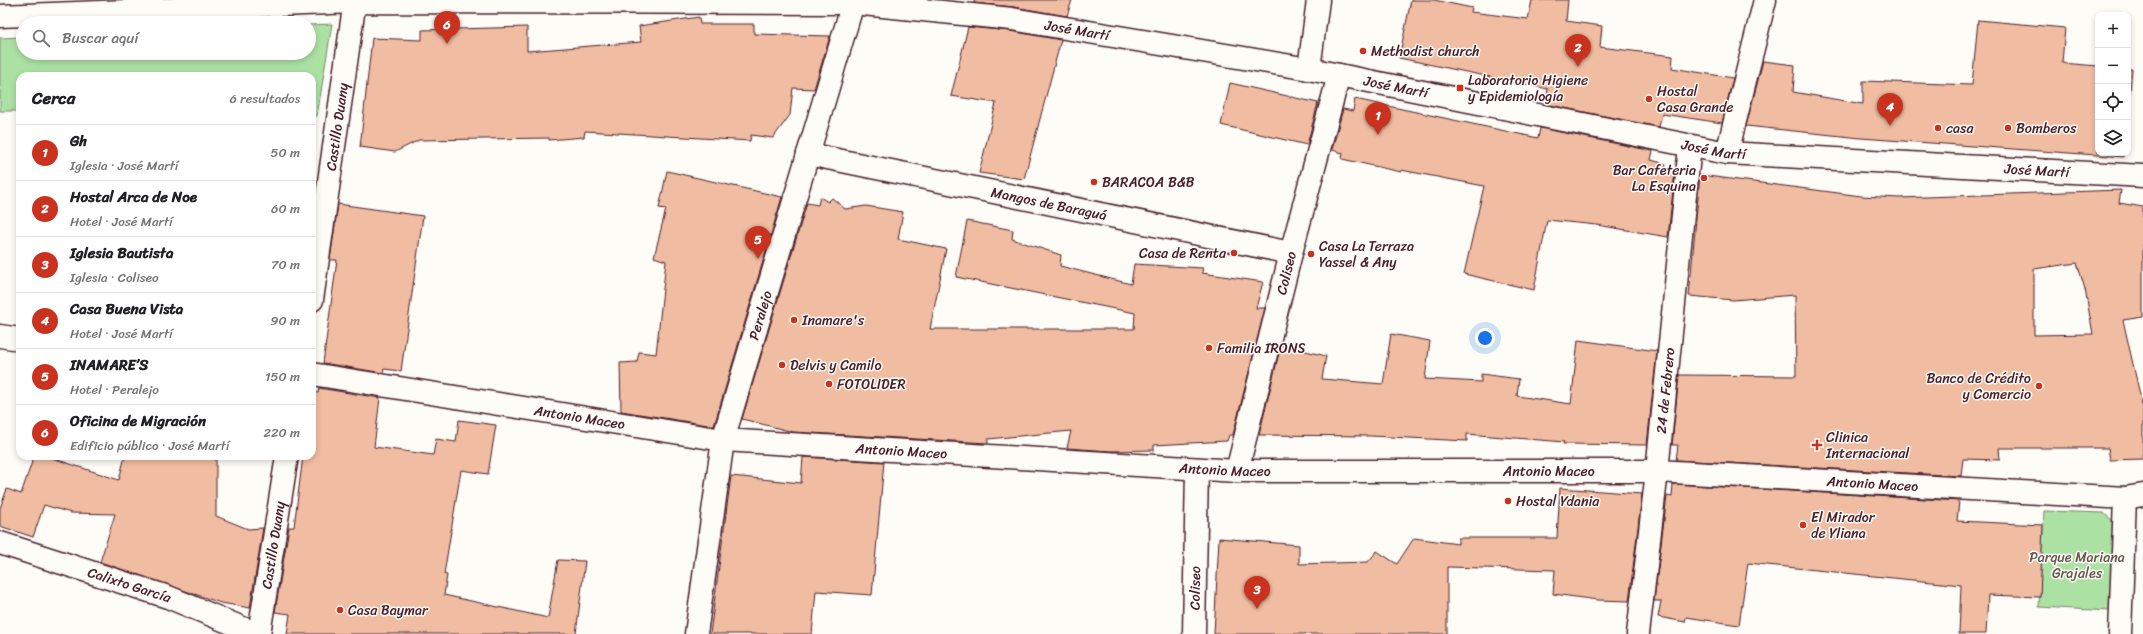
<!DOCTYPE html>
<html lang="es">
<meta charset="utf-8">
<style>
body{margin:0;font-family:Sriracha,sans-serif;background:#f2f2f2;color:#202124}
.controls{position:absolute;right:12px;top:12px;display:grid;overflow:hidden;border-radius:8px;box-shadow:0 2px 6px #0003}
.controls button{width:36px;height:36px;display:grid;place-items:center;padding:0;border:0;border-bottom:1px solid #e0e0e0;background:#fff;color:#202124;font:20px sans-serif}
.you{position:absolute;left:1485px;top:338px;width:14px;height:14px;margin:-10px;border:3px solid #fff;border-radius:50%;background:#1a73e8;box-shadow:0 0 0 6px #1a73e833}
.badge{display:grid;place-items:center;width:26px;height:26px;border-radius:50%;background:#c8321e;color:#fff;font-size:13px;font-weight:700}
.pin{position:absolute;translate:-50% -33px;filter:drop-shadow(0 1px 2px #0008)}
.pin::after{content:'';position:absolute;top:21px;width:14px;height:12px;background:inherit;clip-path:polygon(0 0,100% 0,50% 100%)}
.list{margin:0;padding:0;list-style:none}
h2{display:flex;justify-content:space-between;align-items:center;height:52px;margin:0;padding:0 16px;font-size:17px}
h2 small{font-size:13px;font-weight:400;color:#757577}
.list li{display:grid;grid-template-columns:26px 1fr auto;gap:12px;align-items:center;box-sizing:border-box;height:56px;padding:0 16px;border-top:1px solid #e0e0e0}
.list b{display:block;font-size:15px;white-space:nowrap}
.list p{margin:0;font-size:13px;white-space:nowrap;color:#757577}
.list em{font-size:13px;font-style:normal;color:#757577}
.icon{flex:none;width:22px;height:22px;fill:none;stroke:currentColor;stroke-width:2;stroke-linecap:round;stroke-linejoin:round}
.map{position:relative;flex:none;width:2143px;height:634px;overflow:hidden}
.search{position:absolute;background:#fff;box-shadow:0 2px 6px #0003;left:16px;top:16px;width:300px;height:44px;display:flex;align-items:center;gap:10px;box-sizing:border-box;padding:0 14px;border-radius:22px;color:#757577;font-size:15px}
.panel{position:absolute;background:#fff;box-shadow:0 2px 6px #0003;left:16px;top:72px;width:300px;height:388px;border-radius:12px}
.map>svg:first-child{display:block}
.green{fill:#ace1a4;stroke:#7b8068}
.building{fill:#f0bda2;stroke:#4a1f2b;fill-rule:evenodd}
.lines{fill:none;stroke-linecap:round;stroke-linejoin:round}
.street-casing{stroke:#4a1f2b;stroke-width:25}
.secondary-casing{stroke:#4a1f2b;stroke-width:25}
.street{stroke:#fdfcf7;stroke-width:22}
.secondary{stroke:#fdfcf7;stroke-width:22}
.poi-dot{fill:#c8321e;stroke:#fdfcf7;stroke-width:1.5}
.labels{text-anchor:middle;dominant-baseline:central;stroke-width:3;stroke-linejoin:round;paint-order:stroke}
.street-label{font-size:14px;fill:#4a1f2b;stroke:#fdfcf7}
.poi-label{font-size:14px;fill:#4a1f2b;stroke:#fdfcf7;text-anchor:start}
.park-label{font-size:14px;fill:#67594f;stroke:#fdfcf7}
</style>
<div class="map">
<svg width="2143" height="634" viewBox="0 0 2143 634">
<rect width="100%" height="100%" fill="#fdfcf7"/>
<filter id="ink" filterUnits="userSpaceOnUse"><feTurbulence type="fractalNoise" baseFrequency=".025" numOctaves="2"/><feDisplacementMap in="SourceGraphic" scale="8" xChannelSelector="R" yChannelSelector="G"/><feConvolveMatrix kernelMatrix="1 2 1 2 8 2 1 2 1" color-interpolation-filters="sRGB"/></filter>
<g filter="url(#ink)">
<path class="green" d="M 332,24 L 317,116 L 312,117 L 312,76 L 20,76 L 20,115 L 19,111 L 0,111 L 0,38 L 23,37 L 23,53 L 309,53 L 309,25 Z
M 2044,511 L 2104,513 L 2115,523 L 2110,611 L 2039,607 Z"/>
<path class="building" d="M 974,0 L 1072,0 L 1067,16 L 1014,7 L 974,3 Z
M 1411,0 L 1434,0 L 1472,8 L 1471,12 L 1528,19 L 1532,0 L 1568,0 L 1566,21 L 1602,26 L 1600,47 L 1673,56 L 1672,68 L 1733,78 L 1722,123 L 1662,114 L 1659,127 L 1545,104 L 1548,89 L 1399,58 Z
M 699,17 L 700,24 L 754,24 L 754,34 L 830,36 L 814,89 L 793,88 L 790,115 L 773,138 L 751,135 L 750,141 L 585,131 L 584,137 L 549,140 L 549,138 L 419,140 L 395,152 L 360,147 L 372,38 L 422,40 L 422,30 L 527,27 L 527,51 L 641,42 L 639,26 Z
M 1978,20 L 2065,28 L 2062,63 L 2098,66 L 2098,153 L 2124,153 L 2124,157 L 1861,138 L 1746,126 L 1763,61 L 1795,65 L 1793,92 L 1863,104 L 1863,81 L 1972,85 Z
M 968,27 L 1010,31 L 1061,40 L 1024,179 L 979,173 L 996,103 L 951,96 Z
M 2128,69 L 2132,69 L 2128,115 Z
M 1230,83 L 1318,103 L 1307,145 L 1221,125 Z
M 1355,99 L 1538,138 L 1540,128 L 1653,151 L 1651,160 L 1666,164 L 1665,170 L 1675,171 L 1668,237 L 1597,225 L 1547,220 L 1534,290 L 1464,274 L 1484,186 L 1401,170 L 1401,172 L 1342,159 L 1343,153 L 1332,150 L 1343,109 L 1353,111 Z
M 667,171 L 782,197 L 714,426 L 621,411 L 620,363 L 637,362 L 639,352 L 656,354 L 666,261 L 654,257 L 666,209 L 659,208 Z
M 1700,175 L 1861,196 L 1899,198 L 2121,190 L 2119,203 L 2143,207 L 2143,317 L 2123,320 L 2143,408 L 2143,459 L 2110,460 L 2108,448 L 1999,448 L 2000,460 L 1963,459 L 1961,476 L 1676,460 L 1678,445 L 1672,445 L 1679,375 L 1796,376 L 1795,295 L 1733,300 L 1689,296 ZM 2077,263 L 2085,289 L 2093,334 L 2034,335 L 2034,269 Z
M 820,197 L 828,202 L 832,198 L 845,209 L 866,206 L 903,212 L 898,239 L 946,249 L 930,329 L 1134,329 L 1135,313 L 956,277 L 967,221 L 1013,230 L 1012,239 L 1061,255 L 1060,266 L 1131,284 L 1134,264 L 1203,268 L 1202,273 L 1263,282 L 1256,308 L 1265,308 L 1233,435 L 1229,435 L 1227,441 L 1154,445 L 1154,450 L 1110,451 L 1067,448 L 1071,431 L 988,439 L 988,443 L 793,432 L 742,419 L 807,203 L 818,205 Z
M 338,204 L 423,216 L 401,371 L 384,369 L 383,373 L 323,363 L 337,260 L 330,260 Z
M 1391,334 L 1430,341 L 1425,379 L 1481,382 L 1481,374 L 1519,379 L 1517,396 L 1571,404 L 1578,340 L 1657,351 L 1647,445 L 1563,444 L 1564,442 L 1467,434 L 1467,441 L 1371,436 L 1259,435 L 1281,345 L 1326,356 L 1322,379 L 1383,384 Z
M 319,388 L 380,398 L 374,447 L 433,455 L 436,439 L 456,442 L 459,420 L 496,425 L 488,474 L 461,470 L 444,574 L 447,575 L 444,595 L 548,618 L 558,560 L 585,561 L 576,634 L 287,634 L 290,614 L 275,612 L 289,527 L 294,527 L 303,456 L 312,456 L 312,392 L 318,393 Z
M 34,456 L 46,456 L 119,480 L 125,456 L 216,456 L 216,516 L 248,529 L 263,528 L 250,608 L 221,603 L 100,562 L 115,514 L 71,513 L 44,505 L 33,537 L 0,526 L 0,508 L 7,489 L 21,494 Z
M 803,457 L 884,462 L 872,595 L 816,591 L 812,634 L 710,634 L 731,476 L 801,483 Z
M 1673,484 L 1959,501 L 1957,521 L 2043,525 L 2040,597 L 1988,595 L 1986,634 L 1959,634 L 1961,585 L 1748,563 L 1739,625 L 1686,617 L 1685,622 L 1658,617 L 1661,601 L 1654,601 L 1667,496 L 1672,497 Z
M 1560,488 L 1642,494 L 1629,601 L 1598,600 L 1553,594 L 1555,570 L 1447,567 L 1447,634 L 1214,634 L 1219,538 L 1299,545 L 1299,564 L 1368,562 L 1377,551 L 1397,564 L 1414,538 L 1458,544 L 1458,538 L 1557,538 Z"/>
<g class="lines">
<defs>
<g id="street">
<path d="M 1309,69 L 1318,0"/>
<path d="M 1727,153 L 1765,0"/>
<path id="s1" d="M 808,154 L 1291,253"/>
<path id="s2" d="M 312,300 L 355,0"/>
<path id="s3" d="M 1237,471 L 1291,253 L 1339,75"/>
<path id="s4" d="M 0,543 L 168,597 L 257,634"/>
<path id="s5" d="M 259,634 L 287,456"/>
<path id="s6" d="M 696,634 L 723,440 L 853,3"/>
<path id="s7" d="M 1194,634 L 1197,469"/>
<path id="s8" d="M 1638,634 L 1657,471 L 1690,146"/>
</g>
<g id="secondary">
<path id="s9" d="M 0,16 L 355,2 L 853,3 L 1012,19 L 1309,69 L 1727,153 L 2143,176"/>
<path d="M 0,336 L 20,339"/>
<path id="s10" d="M 312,374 L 723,440 L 1237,471 L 1657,471 L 2125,498 L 2143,495"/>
<path d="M 2120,634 L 2125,498"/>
</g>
</defs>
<use href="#street" class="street-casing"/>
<use href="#secondary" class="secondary-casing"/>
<use href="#street" class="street"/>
<use href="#secondary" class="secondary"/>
</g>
</g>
<g class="poi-dot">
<circle cx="1363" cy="51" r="4"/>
<rect x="1456" y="84" width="8" height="8" rx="2"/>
<circle cx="1649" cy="99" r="4"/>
<circle cx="1938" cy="128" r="4"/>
<circle cx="2008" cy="128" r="4"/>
<circle cx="1704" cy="178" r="4"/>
<circle cx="1094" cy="182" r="4"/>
<circle cx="1234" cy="253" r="4"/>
<circle cx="1311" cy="254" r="4"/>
<circle cx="794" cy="320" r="4"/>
<circle cx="1209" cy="348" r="4"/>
<circle cx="782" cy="365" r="4"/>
<circle cx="829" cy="384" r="4"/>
<circle cx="2039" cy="386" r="4"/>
<path d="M1815 439h4v4h4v4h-4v4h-4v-4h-4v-4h4z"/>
<circle cx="1508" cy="501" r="4"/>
<circle cx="1803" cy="525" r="4"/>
<circle cx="340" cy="610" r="4"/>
</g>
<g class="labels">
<g class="street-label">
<text stroke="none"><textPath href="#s9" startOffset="1079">José Martí</textPath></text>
<text stroke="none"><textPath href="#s9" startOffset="1403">José Martí</textPath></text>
<text stroke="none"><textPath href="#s2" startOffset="175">Castillo Duany</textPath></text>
<text stroke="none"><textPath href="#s9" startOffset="1727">José Martí</textPath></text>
<text stroke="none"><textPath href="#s9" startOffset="2051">José Martí</textPath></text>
<text stroke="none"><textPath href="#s1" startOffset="246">Mangos de Baraguá</textPath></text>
<text stroke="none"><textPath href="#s3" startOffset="204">Coliseo</textPath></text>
<text stroke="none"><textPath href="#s6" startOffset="326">Peralejo</textPath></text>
<text stroke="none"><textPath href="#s8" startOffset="245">24 de Febrero</textPath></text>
<text stroke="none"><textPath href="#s10" startOffset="271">Antonio Maceo</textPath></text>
<text stroke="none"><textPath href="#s10" startOffset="595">Antonio Maceo</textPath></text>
<text stroke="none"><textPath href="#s10" startOffset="919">Antonio Maceo</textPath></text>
<text stroke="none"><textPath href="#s10" startOffset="1243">Antonio Maceo</textPath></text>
<text stroke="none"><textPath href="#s10" startOffset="1567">Antonio Maceo</textPath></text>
<text stroke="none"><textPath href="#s5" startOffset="90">Castillo Duany</textPath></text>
<text stroke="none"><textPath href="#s4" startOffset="136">Calixto García</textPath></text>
<text stroke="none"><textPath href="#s7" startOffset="46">Coliseo</textPath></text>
</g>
<g class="poi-label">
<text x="1371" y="51">Methodist church</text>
<text x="1468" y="80">Laboratorio Higiene<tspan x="1468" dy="16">y Epidemiología</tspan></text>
<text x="1657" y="91">Hostal<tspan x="1657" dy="16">Casa Grande</tspan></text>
<text x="1946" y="128">casa</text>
<text x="2016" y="128">Bomberos</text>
<text x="1696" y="170" text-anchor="end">Bar Cafeteria<tspan x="1696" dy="16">La Esquina</tspan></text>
<text x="1102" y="182">BARACOA B&amp;B</text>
<text x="1319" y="246">Casa La Terraza<tspan x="1319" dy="16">Yassel &amp; Any</tspan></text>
<text x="1226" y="253" text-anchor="end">Casa de Renta</text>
<text x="802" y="320">Inamare's</text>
<text x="1217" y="348">Familia IRONS</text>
<text x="790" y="365">Delvis y Camilo</text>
<text x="2031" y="378" text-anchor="end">Banco de Crédito<tspan x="2031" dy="16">y Comercio</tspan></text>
<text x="837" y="384">FOTOLIDER</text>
<text x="1826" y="437">Clinica<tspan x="1826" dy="16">Internacional</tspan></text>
<text x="1516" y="501">Hostal Ydania</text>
<text x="1811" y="517">El Mirador<tspan x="1811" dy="16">de Yliana</tspan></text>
<text x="348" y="610">Casa Baymar</text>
</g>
<g class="park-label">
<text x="2077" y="557">Parque Mariana<tspan x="2077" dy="16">Grajales</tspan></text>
</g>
</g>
</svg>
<div class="controls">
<button>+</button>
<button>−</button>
<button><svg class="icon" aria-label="locate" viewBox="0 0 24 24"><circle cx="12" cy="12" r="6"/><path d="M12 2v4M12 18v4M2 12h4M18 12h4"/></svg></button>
<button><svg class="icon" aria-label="layers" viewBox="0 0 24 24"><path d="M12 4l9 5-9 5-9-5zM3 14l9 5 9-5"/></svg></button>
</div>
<div class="you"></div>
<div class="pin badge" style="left:1378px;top:135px">1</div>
<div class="pin badge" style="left:1578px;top:67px">2</div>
<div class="pin badge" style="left:1257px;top:609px">3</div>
<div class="pin badge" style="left:1890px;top:126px">4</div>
<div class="pin badge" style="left:758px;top:259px">5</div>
<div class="pin badge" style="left:447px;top:44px">6</div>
<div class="search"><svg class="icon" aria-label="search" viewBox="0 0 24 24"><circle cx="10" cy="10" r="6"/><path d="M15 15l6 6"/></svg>Buscar aquí</div>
<section class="panel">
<h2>Cerca<small>6 resultados</small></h2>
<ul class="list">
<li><span class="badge">1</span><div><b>Gh</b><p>Iglesia · José Martí</p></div><em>50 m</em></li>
<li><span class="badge">2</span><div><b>Hostal Arca de Noe</b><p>Hotel · José Martí</p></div><em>60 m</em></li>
<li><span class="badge">3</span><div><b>Iglesia Bautista</b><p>Iglesia · Coliseo</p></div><em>70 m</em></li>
<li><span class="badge">4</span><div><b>Casa Buena Vista</b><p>Hotel · José Martí</p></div><em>90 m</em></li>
<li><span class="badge">5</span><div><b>INAMARE’S</b><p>Hotel · Peralejo</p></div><em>150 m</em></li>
<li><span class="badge">6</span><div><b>Oficina de Migración</b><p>Edificio público · José Martí</p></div><em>220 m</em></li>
</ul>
</section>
</div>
